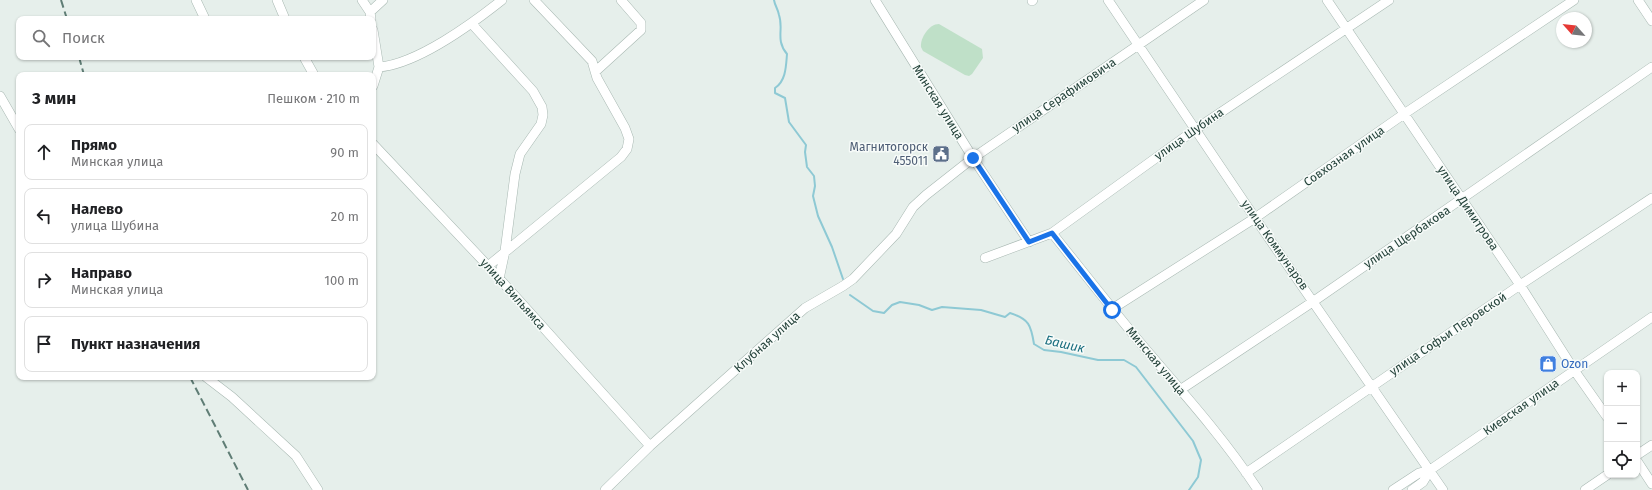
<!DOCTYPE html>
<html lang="ru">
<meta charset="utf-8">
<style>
body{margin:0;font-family:"Fira Sans",sans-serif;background:#f2f2f2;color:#202124}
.controls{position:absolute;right:12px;bottom:12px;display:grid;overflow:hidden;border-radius:8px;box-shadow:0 1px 3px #0004}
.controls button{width:36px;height:36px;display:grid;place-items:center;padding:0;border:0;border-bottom:1px solid #e0e0e0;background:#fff;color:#202124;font:20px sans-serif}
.compass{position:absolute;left:1556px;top:12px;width:36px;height:36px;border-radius:50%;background:#fff;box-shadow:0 1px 3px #0004;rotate:297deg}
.stop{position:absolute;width:12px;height:12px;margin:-9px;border:3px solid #1a73e8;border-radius:50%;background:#fff}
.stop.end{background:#1a73e8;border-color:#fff;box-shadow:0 1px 4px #0008}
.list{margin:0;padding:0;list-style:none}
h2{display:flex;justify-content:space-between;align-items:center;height:52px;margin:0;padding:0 16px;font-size:17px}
h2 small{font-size:13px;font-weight:400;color:#757577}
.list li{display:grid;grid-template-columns:26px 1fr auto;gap:12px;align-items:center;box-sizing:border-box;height:56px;margin:0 8px 8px;padding:0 8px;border:1px solid #e0e0e0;border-radius:8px}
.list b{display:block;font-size:15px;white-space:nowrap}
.list p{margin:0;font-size:13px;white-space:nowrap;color:#757577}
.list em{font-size:13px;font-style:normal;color:#757577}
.icon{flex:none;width:22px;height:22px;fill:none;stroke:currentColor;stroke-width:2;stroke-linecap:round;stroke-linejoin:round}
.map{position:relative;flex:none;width:1652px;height:490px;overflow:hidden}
.search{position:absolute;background:#fff;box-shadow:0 1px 3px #0004;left:16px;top:16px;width:360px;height:44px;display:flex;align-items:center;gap:10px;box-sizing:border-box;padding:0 14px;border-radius:8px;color:#757577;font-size:15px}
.panel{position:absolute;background:#fff;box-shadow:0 1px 3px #0004;left:16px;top:72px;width:360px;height:308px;border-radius:8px}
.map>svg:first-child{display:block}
.green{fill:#bfe0c8}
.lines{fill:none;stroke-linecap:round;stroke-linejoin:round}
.stream{stroke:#8ec9d4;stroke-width:2}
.minor-casing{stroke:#a8b8b2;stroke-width:10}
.minor{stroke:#fff;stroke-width:9}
.rail{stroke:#5f7d75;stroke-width:2;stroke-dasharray:8 4;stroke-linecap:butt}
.route{stroke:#1a73e8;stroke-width:5}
.labels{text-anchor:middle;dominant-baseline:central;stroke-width:3;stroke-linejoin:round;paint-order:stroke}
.street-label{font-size:12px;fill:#24423a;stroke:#f7fbf9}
.service-label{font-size:12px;fill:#4e5e75;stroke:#f7fbf9;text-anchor:end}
.shop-label{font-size:12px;fill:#366cbe;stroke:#f7fbf9;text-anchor:start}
.water-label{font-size:13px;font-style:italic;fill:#1c6f80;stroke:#f7fbf9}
</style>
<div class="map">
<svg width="1652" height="490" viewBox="0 0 1652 490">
<rect width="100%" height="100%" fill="#e6efeb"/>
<path class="green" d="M 939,24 L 982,49 L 983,58 L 972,74 L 969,76 L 965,75 L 923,51 L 921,47 C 920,38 929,24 939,24 Z"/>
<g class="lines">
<path class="stream" d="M 774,0 C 775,6 778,9 779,15 C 784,29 775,40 787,54 C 786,66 786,81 775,88 L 775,93 L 785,98 L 789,122 L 806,145 L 805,152 L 807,167 L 814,176 L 815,186 L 813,196 L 818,216 L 832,247 L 843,279
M 850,295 L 873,311 L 884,313 L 892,305 L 900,302 L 919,305 L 932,310 L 942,307 L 981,310 L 1005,317 L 1010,313 C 1029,319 1031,325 1034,344 L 1044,350 L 1061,352 L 1098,360 L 1124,360 L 1136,367 L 1193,441 L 1201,460 L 1198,477 L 1189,490"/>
<defs>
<path id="minor" d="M 196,0 L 205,19
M 277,0 L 285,19
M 362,0 L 370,12 L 371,19
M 875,0 L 973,158 L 1029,242
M 1108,0 L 1255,218 L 1443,490
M 1327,0 L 1520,285 L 1574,370 L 1607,417
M 1638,0 L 1652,21
M 1032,1 L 1033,0
M 370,12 L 383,0
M 472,24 L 533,91 L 542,107 L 543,115 L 541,124 L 520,154 L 515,174 L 505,251 L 499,279
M 373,30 L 379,67 L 373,86
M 304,57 L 314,75
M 379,67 C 417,64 473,23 502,0
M 596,71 L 641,30 L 641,23 L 621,0
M 0,96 L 19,129
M 373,144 L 488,266 L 650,446
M 1052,233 C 1084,273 1115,313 1148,352 C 1186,396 1226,441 1258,490
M 985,258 L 1052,233 L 1196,129 L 1389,0
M 488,266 L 621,157 L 627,149 L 629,139 L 625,128 L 597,78 L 592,61 L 534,0
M 1112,309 L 1255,218 L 1404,114 L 1574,0
M 206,377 L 232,397 L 296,456 L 318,490
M 1180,390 L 1314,301 L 1652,67
M 1637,455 L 1652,445
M 1637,461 L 1652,484
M 1246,473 L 1520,285 L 1652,198
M 605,490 L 650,446 L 805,308 L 843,286 L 853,279 L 896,234 L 913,207 L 926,195 L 973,158 L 1204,0
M 1393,490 L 1419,473 L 1430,470
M 1412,490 L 1423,482 L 1430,470 L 1652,317
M 1585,490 L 1607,475"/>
</defs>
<use href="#minor" class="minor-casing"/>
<use href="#minor" class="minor"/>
<path class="rail" d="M 61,0 L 67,19
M 79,57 L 84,75
M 190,377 L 248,490"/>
</g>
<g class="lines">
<path class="route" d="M 973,158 L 1029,242 L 1052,233 L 1112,310"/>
</g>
<defs>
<symbol id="civic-square" viewBox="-11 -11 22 22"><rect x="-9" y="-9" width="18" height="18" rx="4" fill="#5c6f8a" stroke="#f7fbf9"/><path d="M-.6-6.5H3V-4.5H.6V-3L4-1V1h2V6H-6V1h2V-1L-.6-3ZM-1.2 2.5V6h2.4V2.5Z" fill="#fff"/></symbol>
<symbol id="shop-square" viewBox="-11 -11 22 22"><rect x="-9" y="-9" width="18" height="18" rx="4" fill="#3f7fe0" stroke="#f7fbf9"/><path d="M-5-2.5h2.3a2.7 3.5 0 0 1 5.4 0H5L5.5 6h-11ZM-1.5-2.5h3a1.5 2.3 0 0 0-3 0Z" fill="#fff"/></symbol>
</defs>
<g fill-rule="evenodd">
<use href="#civic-square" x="931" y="144" width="20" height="20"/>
<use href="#shop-square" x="1538" y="354" width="20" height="20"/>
</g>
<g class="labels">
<g class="street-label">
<text transform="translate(1064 95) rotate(-34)">улица Серафимовича</text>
<text transform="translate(938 102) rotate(58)">Минская улица</text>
<text transform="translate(1189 134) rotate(-35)">улица Шубина</text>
<text transform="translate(1344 156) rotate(-35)">Совхозная улица</text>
<text transform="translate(1468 208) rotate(56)">улица Димитрова</text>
<text transform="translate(1407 237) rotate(-34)">улица Щербакова</text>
<text transform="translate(1275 245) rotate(55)">улица Коммунаров</text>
<text transform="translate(513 294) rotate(48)">улица Вильямса</text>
<text transform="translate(1448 334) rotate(-34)">улица Софьи Перовской</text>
<text transform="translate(767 342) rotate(-42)">Клубная улица</text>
<text transform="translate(1156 361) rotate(50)">Минская улица</text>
<text transform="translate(1521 407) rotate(-35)">Киевская улица</text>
</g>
<g class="service-label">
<text x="928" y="147">Магнитогорск<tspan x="928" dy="14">455011</tspan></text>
</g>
<g class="shop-label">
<text x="1561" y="364">Ozon</text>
</g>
<g class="water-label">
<text transform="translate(1065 344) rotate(13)">Башик</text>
</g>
</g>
</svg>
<div class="controls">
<button>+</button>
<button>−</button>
<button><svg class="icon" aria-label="locate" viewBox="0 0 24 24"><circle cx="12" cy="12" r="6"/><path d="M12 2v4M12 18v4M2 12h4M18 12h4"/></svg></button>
</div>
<svg class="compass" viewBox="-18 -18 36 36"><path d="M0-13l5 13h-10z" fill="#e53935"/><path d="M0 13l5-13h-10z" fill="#757577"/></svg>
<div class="stop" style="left:1112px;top:310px"></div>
<div class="stop end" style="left:973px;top:158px"></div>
<div class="search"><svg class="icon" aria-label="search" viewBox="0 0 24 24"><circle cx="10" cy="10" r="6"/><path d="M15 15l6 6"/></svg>Поиск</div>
<section class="panel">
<h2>3 мин<small>Пешком · 210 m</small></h2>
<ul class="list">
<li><svg class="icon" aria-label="ahead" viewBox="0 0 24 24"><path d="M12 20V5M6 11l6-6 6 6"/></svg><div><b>Прямо</b><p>Минская улица</p></div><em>90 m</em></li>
<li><svg class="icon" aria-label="left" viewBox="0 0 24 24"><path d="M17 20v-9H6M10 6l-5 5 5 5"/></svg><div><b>Налево</b><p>улица Шубина</p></div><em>20 m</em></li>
<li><svg class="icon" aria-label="right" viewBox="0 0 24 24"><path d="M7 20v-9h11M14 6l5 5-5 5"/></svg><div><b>Направо</b><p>Минская улица</p></div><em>100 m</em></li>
<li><svg class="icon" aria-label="arrive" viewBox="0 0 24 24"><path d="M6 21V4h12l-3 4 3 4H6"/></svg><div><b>Пункт назначения</b></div></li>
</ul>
</section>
</div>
